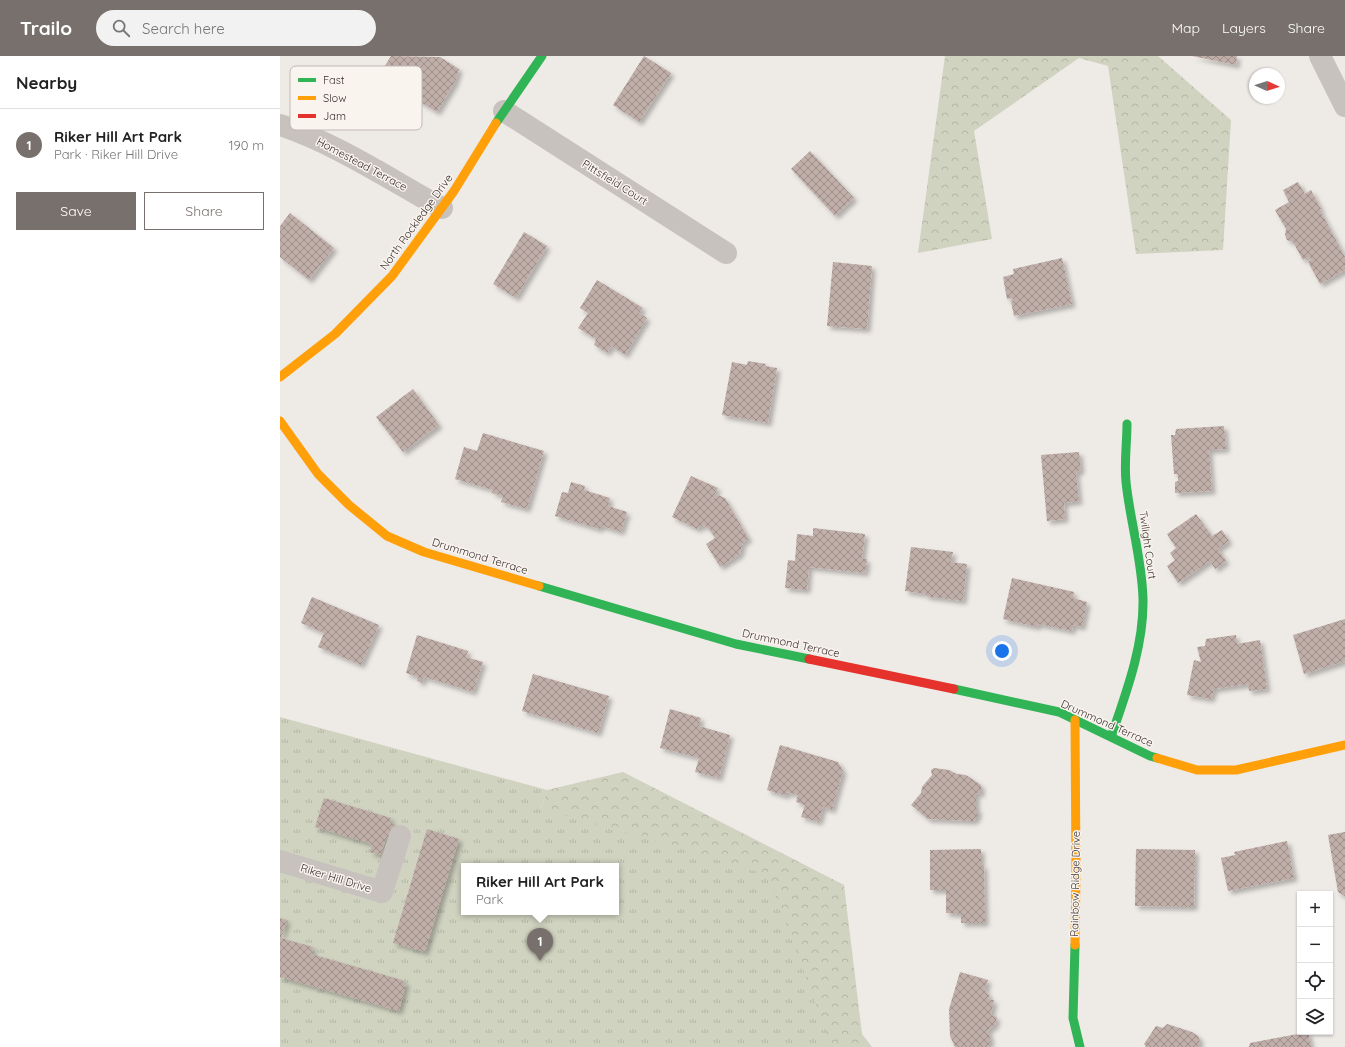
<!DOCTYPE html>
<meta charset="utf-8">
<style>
body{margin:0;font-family:Quicksand,sans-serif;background:#f2f2f2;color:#222}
.controls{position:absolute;right:12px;bottom:12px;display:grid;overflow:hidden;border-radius:0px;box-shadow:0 1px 3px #0004}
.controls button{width:36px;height:36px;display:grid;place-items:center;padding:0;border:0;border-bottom:1px solid #e0e0e0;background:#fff;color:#222;font:20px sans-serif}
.compass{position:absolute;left:969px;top:12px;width:36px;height:36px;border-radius:50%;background:#fff;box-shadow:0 1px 3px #0004;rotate:93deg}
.you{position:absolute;left:722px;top:595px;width:14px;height:14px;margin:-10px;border:3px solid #fff;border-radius:50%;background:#1a73e8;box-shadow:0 0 0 6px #1a73e833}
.badge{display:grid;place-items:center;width:26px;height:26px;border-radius:50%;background:#78706d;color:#fff;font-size:13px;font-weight:700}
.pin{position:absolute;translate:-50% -33px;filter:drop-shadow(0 1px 2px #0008)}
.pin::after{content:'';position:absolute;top:21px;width:14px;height:12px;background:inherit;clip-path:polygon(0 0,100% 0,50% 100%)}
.popup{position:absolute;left:181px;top:807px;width:158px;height:52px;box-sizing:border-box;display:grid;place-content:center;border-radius:0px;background:#fff;filter:drop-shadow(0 1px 3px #0005);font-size:13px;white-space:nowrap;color:#767676}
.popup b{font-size:15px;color:#222}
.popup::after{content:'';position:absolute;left:50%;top:100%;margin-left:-8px;border:8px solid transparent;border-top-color:#fff}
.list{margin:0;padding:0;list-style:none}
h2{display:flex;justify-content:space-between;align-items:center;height:52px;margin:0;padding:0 16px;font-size:17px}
h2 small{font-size:13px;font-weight:400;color:#767676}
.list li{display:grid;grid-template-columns:26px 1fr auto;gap:12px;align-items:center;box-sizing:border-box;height:72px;padding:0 16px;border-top:1px solid #e0e0e0}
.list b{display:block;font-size:15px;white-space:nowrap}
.list p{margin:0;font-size:13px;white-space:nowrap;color:#767676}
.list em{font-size:13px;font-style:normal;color:#767676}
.actions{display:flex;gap:8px;padding:12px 16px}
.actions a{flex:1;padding:9px 0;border:1px solid #78706d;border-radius:0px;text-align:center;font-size:14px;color:#78706d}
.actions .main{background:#78706d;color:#fff}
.icon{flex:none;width:22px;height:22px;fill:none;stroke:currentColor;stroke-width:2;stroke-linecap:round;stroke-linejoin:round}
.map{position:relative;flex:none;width:1065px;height:991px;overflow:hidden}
header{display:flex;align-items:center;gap:24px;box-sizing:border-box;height:56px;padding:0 20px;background:#78706d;color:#fff}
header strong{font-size:19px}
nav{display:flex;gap:22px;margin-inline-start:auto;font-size:14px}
.search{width:280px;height:36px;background:#f2f2f2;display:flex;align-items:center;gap:10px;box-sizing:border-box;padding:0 14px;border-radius:22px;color:#767676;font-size:15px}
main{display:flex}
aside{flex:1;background:#fff}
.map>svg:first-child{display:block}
.forest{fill:url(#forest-crowns)}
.park{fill:url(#park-tufts);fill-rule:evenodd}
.building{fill:url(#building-cross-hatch);filter:url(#shadow)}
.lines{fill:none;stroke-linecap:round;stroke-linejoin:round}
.street{stroke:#c8c2be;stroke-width:22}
.fast{stroke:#30b455;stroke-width:9}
.slow{stroke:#ff9f0a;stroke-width:9}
.jam{stroke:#e5322d;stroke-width:9}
.labels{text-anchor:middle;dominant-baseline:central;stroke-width:3;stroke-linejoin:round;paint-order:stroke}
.street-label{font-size:11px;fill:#392f2c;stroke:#faf4ef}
.key{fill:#faf4ef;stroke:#c0b9b4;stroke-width:1}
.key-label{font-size:11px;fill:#392f2c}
</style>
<header>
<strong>Trailo</strong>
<div class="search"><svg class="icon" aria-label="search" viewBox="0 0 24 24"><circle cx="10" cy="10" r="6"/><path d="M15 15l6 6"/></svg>Search here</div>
<nav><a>Map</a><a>Layers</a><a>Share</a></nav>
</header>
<main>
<aside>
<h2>Nearby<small></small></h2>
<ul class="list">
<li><span class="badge">1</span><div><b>Riker Hill Art Park</b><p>Park · Riker Hill Drive</p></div><em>190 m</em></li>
</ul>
<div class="actions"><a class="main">Save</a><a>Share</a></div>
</aside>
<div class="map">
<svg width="1065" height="991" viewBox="0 0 1065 991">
<defs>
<pattern id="forest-crowns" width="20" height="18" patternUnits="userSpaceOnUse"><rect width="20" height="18" fill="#d1d3c1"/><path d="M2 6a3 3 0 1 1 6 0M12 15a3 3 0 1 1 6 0" fill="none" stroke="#b4b5a6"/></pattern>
<pattern id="park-tufts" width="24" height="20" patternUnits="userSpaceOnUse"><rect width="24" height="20" fill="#d1d3c1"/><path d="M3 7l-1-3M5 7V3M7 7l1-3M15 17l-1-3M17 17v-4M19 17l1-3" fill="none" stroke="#b4b5a6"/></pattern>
<pattern id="building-cross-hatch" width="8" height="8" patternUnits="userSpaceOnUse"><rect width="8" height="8" fill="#c0aea9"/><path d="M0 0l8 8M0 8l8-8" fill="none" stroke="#9d8e8a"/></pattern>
<filter id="shadow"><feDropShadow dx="3.5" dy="3.5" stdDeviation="2" flood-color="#0004"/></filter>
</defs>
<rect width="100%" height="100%" fill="#eeeae6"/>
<path class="forest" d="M 665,0 L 878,0 L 951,64 L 943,194 L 856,198 L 828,10 L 799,2 L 694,75 L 712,183 L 638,197 Z
M 343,716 L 564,829 L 582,978 L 592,991 L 219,991 L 336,856 L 336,810 L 242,810 L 267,734 Z"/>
<path class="park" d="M 0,661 L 267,734 L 261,752 L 488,819 L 552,991 L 0,991 ZM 184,810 L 336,810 L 336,856 L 184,856 Z"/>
<path class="building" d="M 111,0 L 160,1 L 179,13 L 175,26 L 157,56 L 124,36 L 119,45 L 93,29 Z
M 364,0 L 391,17 L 359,66 L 333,49 Z
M 912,0 L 957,0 L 956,9 Z
M 530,95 L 574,142 L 555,160 L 511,113 Z
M 1018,126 L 1025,138 L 1031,134 L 1041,153 L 1040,154 L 1065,201 L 1065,214 L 1040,228 L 1028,206 L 1031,204 L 1029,201 L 1023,204 L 1013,186 L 1007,184 L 1005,179 L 1006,173 L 995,154 L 1009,146 L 1003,134 Z
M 10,157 L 54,192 L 29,224 L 0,201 L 0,170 Z
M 244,176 L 267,190 L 236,242 L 213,228 Z
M 782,202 L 792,248 L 734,260 L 731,246 L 733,244 L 732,242 L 727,243 L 723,221 L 734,218 L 733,213 Z
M 553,206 L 592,210 L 587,273 L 547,270 Z
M 317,224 L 363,252 L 359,257 L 367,262 L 345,299 L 331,290 L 327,297 L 314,289 L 316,283 L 298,272 L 308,257 L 300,252 Z
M 468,305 L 486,308 L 485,310 L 497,312 L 488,367 L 442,359 L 452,306 L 467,309 Z
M 133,333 L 159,369 L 123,396 L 96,361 Z
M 944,370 L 946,393 L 929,394 L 932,435 L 895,437 L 895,426 L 898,425 L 898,418 L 894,418 L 891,379 L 895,379 L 896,373 Z
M 203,377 L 264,395 L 247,453 L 221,446 L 223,440 L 212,437 L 213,434 L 175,423 L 184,391 L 197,395 Z
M 799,396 L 801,414 L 796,417 L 799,445 L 784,447 L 785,463 L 767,465 L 761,399 Z
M 411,420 L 438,432 L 432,443 L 438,439 L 445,442 L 469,483 L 463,486 L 460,498 L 440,511 L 426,488 L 435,482 L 429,473 L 423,469 L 417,473 L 392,461 Z
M 291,426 L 305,430 L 304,434 L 330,442 L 328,450 L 347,456 L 341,476 L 322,470 L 319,473 L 275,460 L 282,436 L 288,437 Z
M 916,458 L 932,480 L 942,474 L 949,485 L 938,493 L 946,505 L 935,513 L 930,505 L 898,527 L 887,510 L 895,504 L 890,497 L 896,492 L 887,478 Z
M 533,472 L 585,478 L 582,503 L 587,503 L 585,517 L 529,511 L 527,534 L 505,532 L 508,504 L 515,505 L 517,478 L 533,480 Z
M 631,491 L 673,496 L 671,506 L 687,508 L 683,545 L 645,540 L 646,538 L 625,535 Z
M 732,522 L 794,536 L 793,542 L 807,546 L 802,571 L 793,569 L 792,575 L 758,568 L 757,571 L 723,563 Z
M 32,541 L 99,569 L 81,609 L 38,591 L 44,577 L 21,567 Z
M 1065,563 L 1065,605 L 1024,618 L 1013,579 Z
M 137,579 L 188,595 L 186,601 L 203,606 L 193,636 L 144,621 L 142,627 L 137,625 L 138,621 L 126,617 Z
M 956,579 L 957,588 L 980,584 L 987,633 L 969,635 L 968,628 L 934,633 L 931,643 L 907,639 L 914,604 L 921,606 L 917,591 L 925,590 L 926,583 Z
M 253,618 L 329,640 L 318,677 L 242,655 Z
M 390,653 L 421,662 L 419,670 L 450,679 L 439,722 L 415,716 L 419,702 L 380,692 Z
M 500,689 L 558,706 L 563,715 L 552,754 L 543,751 L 539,766 L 521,761 L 525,749 L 516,746 L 518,739 L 507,736 L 506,740 L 487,734 Z
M 654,712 L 669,714 L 677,718 L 686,719 L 701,729 L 701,738 L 696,737 L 696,752 L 698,754 L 698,759 L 694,765 L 648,763 L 631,749 L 641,737 L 642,731 L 652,719 L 651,714 Z
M 44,742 L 111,762 L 110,767 L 114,768 L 110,784 L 106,782 L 101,799 L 90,796 L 92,788 L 35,771 Z
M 147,773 L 179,783 L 145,896 L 113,887 Z
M 1065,776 L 1065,840 L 1058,836 L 1048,779 Z
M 1007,785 L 1014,822 L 948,835 L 941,802 L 955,799 L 954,796 Z
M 701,793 L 701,810 L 704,809 L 705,867 L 681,867 L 681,858 L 666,857 L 666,834 L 650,834 L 650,794 Z
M 856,793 L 915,794 L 914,851 L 855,850 Z
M 0,862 L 7,864 L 1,882 L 33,891 L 31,898 L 122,924 L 122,925 L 126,927 L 119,955 L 0,921 Z
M 680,916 L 708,924 L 705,934 L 709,939 L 708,943 L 714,944 L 711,959 L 717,961 L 715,969 L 708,974 L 711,985 L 707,991 L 675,991 L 670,980 L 669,953 Z
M 887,968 L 912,976 L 919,981 L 920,987 L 917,991 L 866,991 L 864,988 L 876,970 L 883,972 Z
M 1028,976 L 1031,991 L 969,991 L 970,987 Z"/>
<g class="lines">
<path class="street" d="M 1040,0 L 1065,50
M 224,55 L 446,197
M 0,69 C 57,88 109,123 162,152
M 0,805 L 102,836 L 120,780"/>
<path class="fast" d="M 216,67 L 262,0
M 259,530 L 456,588 L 529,603
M 674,633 L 779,656 L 870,700 L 877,702
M 831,681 C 846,637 864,590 863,543 C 862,503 850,465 846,426 C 844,406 847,387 847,368
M 795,889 L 793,962 L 800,991"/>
<path class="slow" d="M 0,321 L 55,278 L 112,220 L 174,135 L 216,67
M 0,365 L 38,418 L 69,449 L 107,480 L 144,496 L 259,530
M 877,702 L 917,714 L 956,714 L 1065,689
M 795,889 L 796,816 L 795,664"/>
<path class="jam" d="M 529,603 L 674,633"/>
</g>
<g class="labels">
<g class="street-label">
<text transform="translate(82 108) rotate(28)">Homestead Terrace</text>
<text transform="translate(335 126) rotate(32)">Pittsfield Court</text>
<text transform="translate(136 166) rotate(-54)">North Rockledge Drive</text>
<text transform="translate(868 489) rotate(82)">Twilight Court</text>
<text transform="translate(200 500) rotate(17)">Drummond Terrace</text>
<text transform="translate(511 587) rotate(12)">Drummond Terrace</text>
<text transform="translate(827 667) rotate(24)">Drummond Terrace</text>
<text transform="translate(56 822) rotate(17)">Riker Hill Drive</text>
<text transform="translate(795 828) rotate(-89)">Rainbow Ridge Drive</text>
</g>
</g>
<rect x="10" y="10" width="132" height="64" rx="6" class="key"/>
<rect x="18" y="22" width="18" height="4" fill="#30b455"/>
<rect x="18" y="40" width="18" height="4" fill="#ff9f0a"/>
<rect x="18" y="58" width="18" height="4" fill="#e5322d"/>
<g class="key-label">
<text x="43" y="28">Fast</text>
<text x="43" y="46">Slow</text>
<text x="43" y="64">Jam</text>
</g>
</svg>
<div class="controls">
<button>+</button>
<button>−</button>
<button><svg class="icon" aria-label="locate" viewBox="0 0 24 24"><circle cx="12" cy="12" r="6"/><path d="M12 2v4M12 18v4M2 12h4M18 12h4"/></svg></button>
<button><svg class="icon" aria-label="layers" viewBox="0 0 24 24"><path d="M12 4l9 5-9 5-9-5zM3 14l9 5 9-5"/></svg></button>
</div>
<svg class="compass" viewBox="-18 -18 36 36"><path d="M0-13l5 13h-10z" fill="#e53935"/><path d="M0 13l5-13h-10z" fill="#767676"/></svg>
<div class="you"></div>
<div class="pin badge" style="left:260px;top:905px">1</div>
<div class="popup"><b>Riker Hill Art Park</b>Park</div>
</div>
</main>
